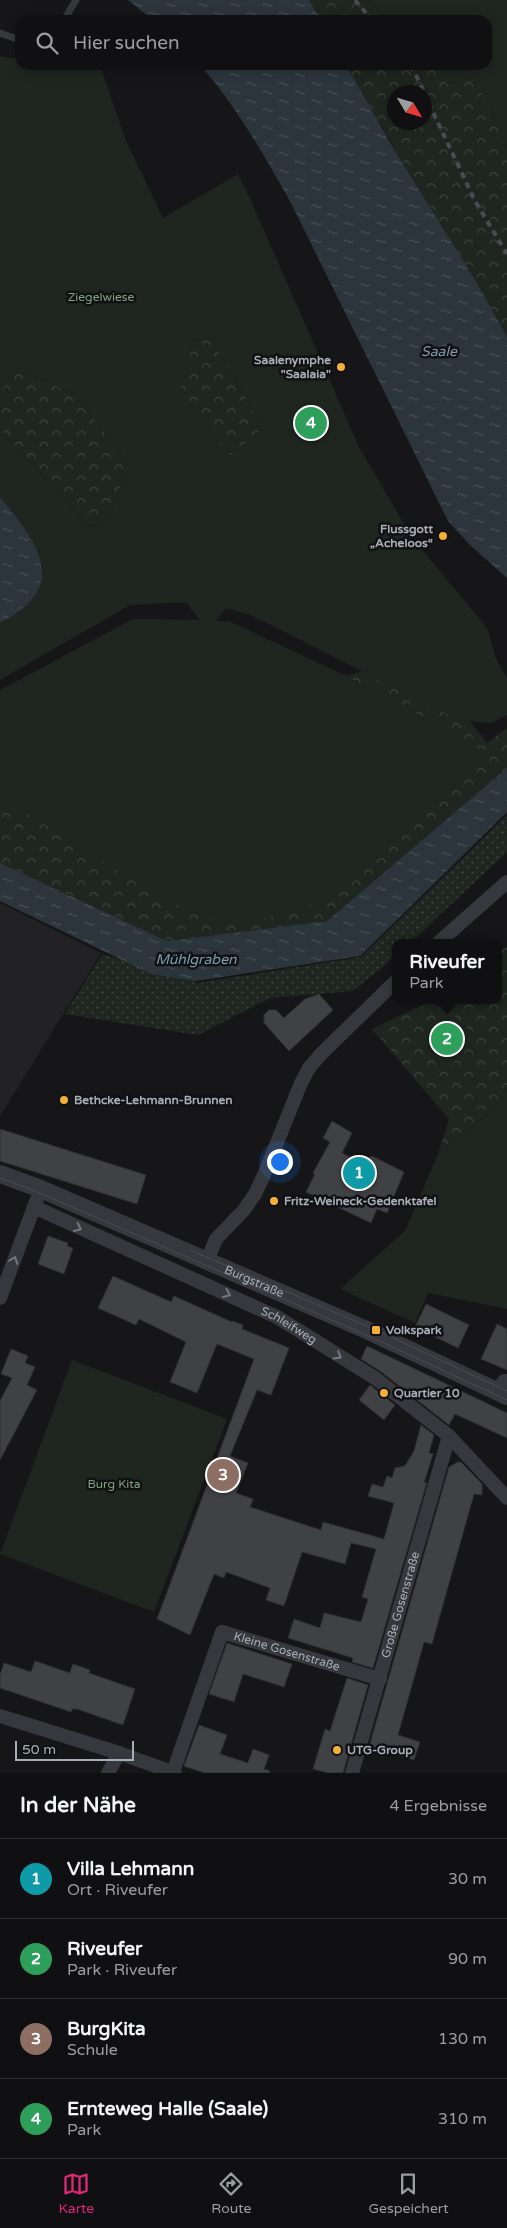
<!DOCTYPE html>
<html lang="de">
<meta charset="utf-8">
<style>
body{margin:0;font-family:"Varela Round",sans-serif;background:#1e1e20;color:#f1f3f6}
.compass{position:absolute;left:387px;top:85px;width:45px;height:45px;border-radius:50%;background:#101012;box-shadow:0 2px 12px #0003;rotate:128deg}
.scale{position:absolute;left:15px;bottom:12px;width:119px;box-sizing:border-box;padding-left:5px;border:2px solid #a8adb8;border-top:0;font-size:14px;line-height:18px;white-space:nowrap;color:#a8adb8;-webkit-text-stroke:4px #111113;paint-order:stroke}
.you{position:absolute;left:279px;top:1161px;width:18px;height:18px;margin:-12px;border:4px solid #fff;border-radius:50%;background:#1a73e8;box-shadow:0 0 0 8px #1a73e833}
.badge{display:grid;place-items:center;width:32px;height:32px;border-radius:50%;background:#db2777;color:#fff;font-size:16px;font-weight:700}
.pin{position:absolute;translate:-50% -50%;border:2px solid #fff;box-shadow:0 1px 5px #0006}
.popup{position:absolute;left:392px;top:939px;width:110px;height:65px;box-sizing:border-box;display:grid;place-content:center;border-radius:10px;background:#101012;filter:drop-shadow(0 1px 4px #0005);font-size:16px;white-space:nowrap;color:#9c9d9f}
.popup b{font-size:19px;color:#f1f3f6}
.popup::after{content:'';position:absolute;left:50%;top:100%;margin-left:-10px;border:10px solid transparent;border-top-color:#101012}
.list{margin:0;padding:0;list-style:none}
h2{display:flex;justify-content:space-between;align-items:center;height:65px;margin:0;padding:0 20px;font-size:21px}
h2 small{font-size:16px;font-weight:400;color:#9c9d9f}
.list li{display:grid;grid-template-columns:32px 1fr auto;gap:15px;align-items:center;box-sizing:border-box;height:80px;padding:0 20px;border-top:1px solid #303032}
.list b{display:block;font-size:19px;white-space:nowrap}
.list p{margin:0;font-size:16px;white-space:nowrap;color:#9c9d9f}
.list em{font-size:16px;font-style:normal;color:#9c9d9f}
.icon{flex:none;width:28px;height:28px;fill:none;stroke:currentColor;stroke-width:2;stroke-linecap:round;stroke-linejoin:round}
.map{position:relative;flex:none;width:507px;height:1773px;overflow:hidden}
.search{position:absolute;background:#101012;box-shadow:0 2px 12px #0003;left:15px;right:15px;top:15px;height:55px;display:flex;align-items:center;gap:12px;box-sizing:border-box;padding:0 18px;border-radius:15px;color:#9c9d9f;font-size:19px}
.sheet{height:385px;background:#101012}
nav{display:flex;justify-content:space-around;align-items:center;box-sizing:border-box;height:70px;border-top:1px solid #303032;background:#101012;font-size:14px;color:#9c9d9f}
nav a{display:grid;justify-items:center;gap:2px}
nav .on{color:#db2777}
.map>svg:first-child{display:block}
.built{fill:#222225}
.grass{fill:url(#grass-dots)}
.forest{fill:url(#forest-crowns);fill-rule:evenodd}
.green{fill:#1e261f;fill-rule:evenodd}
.water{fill:url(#water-ripples)}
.building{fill:#404145;stroke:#303034}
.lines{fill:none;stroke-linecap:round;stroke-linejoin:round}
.service{stroke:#37383d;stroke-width:7}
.minor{stroke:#37383d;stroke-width:14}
.tertiary{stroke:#37383d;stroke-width:18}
.tram{stroke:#4a4c52;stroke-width:1}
.rail{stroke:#4a4c52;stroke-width:4;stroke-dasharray:6 5;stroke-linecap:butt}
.oneway{stroke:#757881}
.poi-dot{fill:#f2b134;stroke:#111113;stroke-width:2}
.labels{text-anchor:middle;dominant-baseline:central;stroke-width:5;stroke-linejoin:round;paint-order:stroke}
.park-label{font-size:12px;fill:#7fa381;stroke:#111113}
.poi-label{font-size:12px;font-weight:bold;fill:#a8adb8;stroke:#111113;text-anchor:start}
.street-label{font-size:12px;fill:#a8adb8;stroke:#111113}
.water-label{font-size:14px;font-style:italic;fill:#7f9bb3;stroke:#111113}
</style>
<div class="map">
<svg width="507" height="1773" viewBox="0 0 507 1773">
<defs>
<pattern id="grass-dots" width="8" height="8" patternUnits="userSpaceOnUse" patternTransform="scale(1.25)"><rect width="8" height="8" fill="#1e261f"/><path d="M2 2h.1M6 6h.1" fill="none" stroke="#3c433d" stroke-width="1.8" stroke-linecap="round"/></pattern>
<pattern id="forest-crowns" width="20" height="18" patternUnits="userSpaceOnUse" patternTransform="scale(1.25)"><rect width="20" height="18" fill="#1e261f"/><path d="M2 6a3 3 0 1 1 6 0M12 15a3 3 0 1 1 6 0" fill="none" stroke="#3c433d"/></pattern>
<pattern id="water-ripples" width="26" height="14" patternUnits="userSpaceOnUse" patternTransform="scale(1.25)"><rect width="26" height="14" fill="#2c353c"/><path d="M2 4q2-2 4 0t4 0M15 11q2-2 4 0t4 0" fill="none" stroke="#485056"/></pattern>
</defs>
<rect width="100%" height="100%" fill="#161618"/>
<path class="built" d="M 0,903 L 101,953 L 0,1116 Z"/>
<path class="grass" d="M 507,815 L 507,852 L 410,943 L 396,943 L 396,956 L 353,991 L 270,998 L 198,1035 L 65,1014 L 102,954 L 198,983 L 361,957 Z"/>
<path class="forest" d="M 309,0 L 367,0 L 388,20 L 321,20 Z
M 346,65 L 429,65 L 448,85 L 467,77 L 487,99 L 507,153 L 507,337 C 455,245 398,157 346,65 ZM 394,92 L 424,92 L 424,122 L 394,122 Z
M 194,339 L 212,340 L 263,428 L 231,456 L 179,392 Z
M 18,372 L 37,377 L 74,394 L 120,452 L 125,474 L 109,519 L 90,527 L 0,430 L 0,391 Z
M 428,666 L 487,743 L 507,728 L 507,768 L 327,921 L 167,941 L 0,863 L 0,794 L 319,687 C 361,667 382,668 428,666 Z
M 507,946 L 507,1088 L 494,1109 L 438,1154 L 449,1119 L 372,1029 L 433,1000 L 498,1000 L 498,954 Z"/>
<path class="green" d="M 367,0 L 507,0 L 507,153 L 487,99 L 467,77 L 448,85 L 429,65 L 487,65 L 487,20 L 388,20 Z
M 0,56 L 11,58 L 20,57 L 20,65 L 67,65 L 74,70 L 85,65 L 100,65 L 126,141 L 163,218 L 238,174 L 249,196 L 359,447 L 413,539 L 484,624 L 489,633 L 496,659 L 507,678 L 507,715 L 491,723 L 458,720 L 271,625 L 250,615 L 226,608 L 216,621 L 229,621 L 344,675 L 474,744 L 478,750 L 474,762 L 336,889 L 308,907 L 252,921 L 225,920 L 203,916 L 160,897 L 0,796 L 0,690 L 133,619 L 200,620 L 186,602 L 130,605 L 0,680 L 0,623 C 30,608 33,597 43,567 L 32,541 L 0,497 L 0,430 L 90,527 L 109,519 L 125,474 L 120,452 L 74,394 L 37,377 L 18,372 L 0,391 ZM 194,339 L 212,340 L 263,428 L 231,456 L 180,392 Z
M 446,1008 L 477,1037 L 447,1070 L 416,1042 Z
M 507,1088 L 507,1309 L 428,1293 L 415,1323 L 340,1289 L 405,1231 L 438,1154 L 494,1109 Z
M 72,1360 L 227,1419 L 154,1612 L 0,1554 Z"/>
<path class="water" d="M 128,0 L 309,0 L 321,20 L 153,20 Z
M 200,65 L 346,65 L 388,139 L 478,285 L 507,337 L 507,578 L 470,545 L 448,521 L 291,203 C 264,155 237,107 200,65 Z
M 0,497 C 38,544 72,586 0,623 Z
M 507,768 L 507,812 L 360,956 L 195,981 L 151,974 L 0,901 L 0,863 L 167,941 L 327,921 Z"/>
<path class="building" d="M 319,994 L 333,1010 L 289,1051 L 264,1023 L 264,1015 L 269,1010 L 276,1010 L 284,1018 L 305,999 Z
M 332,1121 L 352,1133 L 342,1153 L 360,1162 L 372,1156 L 404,1172 L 387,1213 L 377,1209 L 371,1223 L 306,1192 L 315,1174 L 313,1173 L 330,1142 L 323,1138 Z
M 0,1129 L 146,1175 L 137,1204 L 0,1161 Z
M 48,1236 L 68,1243 L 67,1246 L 73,1248 L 64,1274 L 38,1264 Z
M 113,1276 L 171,1302 L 174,1296 L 232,1322 L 232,1321 L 243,1325 L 242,1329 L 289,1348 L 271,1395 L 257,1390 L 230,1456 L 248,1463 L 236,1493 L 253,1499 L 250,1507 L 321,1530 L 323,1522 L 384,1539 L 394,1503 L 368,1496 L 372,1484 L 383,1487 L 387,1476 L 392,1478 L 395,1468 L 405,1466 L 414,1451 L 421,1425 L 434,1435 L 429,1453 L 433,1454 L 424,1483 L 427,1482 L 373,1668 L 352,1662 L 353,1658 L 288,1638 L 294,1619 L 320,1628 L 324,1613 L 361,1622 L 368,1599 L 362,1597 L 376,1549 L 351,1543 L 345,1564 L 302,1552 L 284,1606 L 266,1600 L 270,1588 L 226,1572 L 224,1578 L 214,1574 L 190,1635 L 157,1619 L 254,1359 L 217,1344 L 197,1393 L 170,1382 L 186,1342 L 139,1319 L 136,1325 L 98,1308 Z
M 426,1304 L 469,1325 L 458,1348 L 415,1327 Z
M 497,1324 L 507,1329 L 507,1370 L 481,1359 Z
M 367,1346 L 507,1413 L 507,1438 L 455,1414 L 449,1425 L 380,1371 L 361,1359 Z
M 11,1349 L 28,1356 L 25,1363 L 35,1367 L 27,1385 L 37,1390 L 0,1460 L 0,1401 L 12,1378 L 1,1374 Z
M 370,1385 L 395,1405 L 384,1420 L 359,1400 Z
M 458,1462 L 461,1462 L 482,1484 L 482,1495 L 474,1494 L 432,1644 L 424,1642 L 398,1735 L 420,1742 L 414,1760 L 369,1747 L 449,1467 Z
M 227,1643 L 292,1664 L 284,1687 L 243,1674 L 234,1702 L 209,1694 Z
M 35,1661 L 70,1673 L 73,1664 L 90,1670 L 89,1673 L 135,1689 L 123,1725 L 77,1709 L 72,1709 L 71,1712 L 0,1688 L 0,1675 L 4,1663 L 31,1672 Z
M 347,1678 L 368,1685 L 343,1773 L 328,1773 L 313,1769 L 325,1729 L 330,1731 Z
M 199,1725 L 227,1735 L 220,1754 L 248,1763 L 253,1749 L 269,1755 L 264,1769 L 270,1771 L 269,1773 L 205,1773 L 184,1766 Z"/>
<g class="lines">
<path class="service" d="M 64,20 L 76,0
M 0,33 L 20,40"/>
<g class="minor">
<path d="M 438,943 L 507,882"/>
<path id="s1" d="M 34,1207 L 277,1317 L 375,1378 L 449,1436 L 507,1498"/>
<path d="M 207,1261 L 216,1239 L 244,1210 L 255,1194 L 264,1175 L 301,1083 L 309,1068 L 321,1054 L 396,981"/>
<path d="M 0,1298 L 37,1199"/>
<path d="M 496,1391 L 504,1381 L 507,1381"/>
<path d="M 0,1716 L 119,1753 L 175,1773"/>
<path id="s2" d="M 173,1772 L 222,1632 L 380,1679"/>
<path d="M 108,1773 L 119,1753"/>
<path id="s3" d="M 352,1773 L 449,1436"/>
</g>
<path class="tertiary" id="s4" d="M 0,1174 L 41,1189 L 369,1331 L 507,1396"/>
<path class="tram" d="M 0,1178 L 40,1193 L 373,1338 L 507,1400
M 190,1250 L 376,1330 L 507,1391"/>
<path class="rail" d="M 355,0 L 372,20
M 411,65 L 424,92
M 424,93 L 475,201 L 507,254"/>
</g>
<defs><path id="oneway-chevron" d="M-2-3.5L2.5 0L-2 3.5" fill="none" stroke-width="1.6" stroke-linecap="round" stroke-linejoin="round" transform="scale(1.25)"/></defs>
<g class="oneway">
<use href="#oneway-chevron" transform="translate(78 1228) rotate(25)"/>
<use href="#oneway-chevron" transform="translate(14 1260) rotate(-69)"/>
<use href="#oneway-chevron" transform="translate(227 1294) rotate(25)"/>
<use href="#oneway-chevron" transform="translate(338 1356) rotate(31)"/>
</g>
<g class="poi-dot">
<circle cx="341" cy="367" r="5"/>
<circle cx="443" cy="536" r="5"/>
<circle cx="64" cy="1100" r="5"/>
<circle cx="274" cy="1201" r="5"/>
<rect x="371" y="1325" width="10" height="10" rx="2.5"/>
<circle cx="384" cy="1393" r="5"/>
<circle cx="337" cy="1750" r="5"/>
</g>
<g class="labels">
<g class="park-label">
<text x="101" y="297">Ziegelwiese</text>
<text x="114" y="1484">Burg Kita</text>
</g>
<g class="poi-label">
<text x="331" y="360" text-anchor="end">Saalenymphe<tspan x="331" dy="14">"Saalaia"</tspan></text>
<text x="433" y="529" text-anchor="end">Flussgott<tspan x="433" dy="14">„Acheloos“</tspan></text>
<text x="74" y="1100">Bethcke-Lehmann-Brunnen</text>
<text x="284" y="1201">Fritz-Weineck-Gedenktafel</text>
<text x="386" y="1330">Volkspark</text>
<text x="394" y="1393">Quartier 10</text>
<text x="347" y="1750">UTG-Group</text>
</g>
<g class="street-label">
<text stroke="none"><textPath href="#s4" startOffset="276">Burgstraße</textPath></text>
<text stroke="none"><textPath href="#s1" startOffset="281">Schleifweg</textPath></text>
<text stroke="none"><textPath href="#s3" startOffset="175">Große Gosenstraße</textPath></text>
<text stroke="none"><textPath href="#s2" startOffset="216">Kleine Gosenstraße</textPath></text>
</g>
<g class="water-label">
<text x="439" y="351">Saale</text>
<text x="196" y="959">Mühlgraben</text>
</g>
</g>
</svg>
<svg class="compass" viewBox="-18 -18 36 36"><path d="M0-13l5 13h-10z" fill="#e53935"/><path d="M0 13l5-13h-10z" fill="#9c9d9f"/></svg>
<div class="scale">50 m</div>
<div class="you"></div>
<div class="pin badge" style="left:359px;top:1173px;background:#0f9aa8">1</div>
<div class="pin badge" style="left:447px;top:1039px;background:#2e9e5b">2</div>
<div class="popup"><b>Riveufer</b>Park</div>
<div class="pin badge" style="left:223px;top:1475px;background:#8d6e63">3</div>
<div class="pin badge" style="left:311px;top:423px;background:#2e9e5b">4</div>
<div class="search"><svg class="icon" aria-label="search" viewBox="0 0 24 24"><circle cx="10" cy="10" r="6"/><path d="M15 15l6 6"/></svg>Hier suchen</div>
</div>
<section class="sheet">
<h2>In der Nähe<small>4 Ergebnisse</small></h2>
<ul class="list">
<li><span class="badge" style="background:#0f9aa8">1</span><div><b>Villa Lehmann</b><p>Ort · Riveufer</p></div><em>30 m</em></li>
<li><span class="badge" style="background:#2e9e5b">2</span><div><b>Riveufer</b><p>Park · Riveufer</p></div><em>90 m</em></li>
<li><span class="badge" style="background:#8d6e63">3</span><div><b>BurgKita</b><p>Schule</p></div><em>130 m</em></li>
<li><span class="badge" style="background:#2e9e5b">4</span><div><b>Ernteweg Halle (Saale)</b><p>Park</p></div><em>310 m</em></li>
</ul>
</section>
<nav>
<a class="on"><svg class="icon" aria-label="map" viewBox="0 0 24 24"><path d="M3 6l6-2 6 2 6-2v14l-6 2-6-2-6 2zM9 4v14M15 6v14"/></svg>Karte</a>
<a><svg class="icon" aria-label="directions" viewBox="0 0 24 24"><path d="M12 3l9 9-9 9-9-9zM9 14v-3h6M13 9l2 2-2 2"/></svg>Route</a>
<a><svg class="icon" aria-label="saved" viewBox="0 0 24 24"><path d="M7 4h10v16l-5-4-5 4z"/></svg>Gespeichert</a>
</nav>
